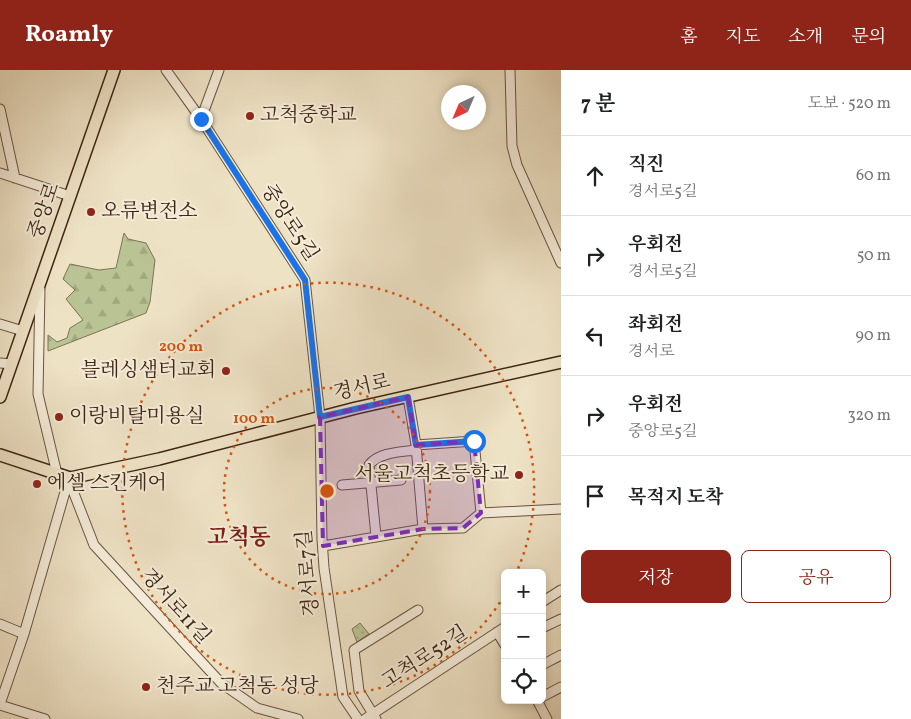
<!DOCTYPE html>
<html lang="ko">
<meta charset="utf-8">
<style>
body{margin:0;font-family:Vollkorn,"Noto Serif KR",serif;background:#f2f2f2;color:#202124}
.controls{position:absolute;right:15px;bottom:15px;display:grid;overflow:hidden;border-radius:8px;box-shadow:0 2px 8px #0003}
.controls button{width:45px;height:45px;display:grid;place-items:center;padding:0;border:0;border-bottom:1px solid #e0e0e0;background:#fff;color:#202124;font:25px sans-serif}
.compass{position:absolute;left:441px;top:15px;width:45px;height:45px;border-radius:50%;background:#fff;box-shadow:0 2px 8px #0003;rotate:224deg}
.stop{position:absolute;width:15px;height:15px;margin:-11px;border:4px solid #1a73e8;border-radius:50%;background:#fff}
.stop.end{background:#1a73e8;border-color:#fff;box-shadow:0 1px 5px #0008}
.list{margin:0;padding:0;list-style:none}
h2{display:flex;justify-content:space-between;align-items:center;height:65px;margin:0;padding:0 20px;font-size:21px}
h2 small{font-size:16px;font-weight:400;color:#757577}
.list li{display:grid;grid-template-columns:32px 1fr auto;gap:15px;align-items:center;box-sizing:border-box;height:80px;padding:0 20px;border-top:1px solid #e0e0e0}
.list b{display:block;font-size:19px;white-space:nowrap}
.list p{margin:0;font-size:16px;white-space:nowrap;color:#757577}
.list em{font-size:16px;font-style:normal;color:#757577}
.actions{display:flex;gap:10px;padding:15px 20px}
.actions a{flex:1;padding:11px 0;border:1px solid #8f2418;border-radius:8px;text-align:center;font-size:18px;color:#8f2418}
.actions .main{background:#8f2418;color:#fff}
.icon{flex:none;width:28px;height:28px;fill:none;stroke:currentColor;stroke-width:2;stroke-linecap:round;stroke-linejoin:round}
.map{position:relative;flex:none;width:561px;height:649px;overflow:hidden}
header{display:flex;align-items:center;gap:30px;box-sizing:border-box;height:70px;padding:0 25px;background:#8f2418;color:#fff}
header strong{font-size:24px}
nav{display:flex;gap:28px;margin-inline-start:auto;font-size:18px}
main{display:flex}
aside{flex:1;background:#fff}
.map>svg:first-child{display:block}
.forest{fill:url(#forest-firs);stroke:#7c7454}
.park{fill:url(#park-dots);stroke:#7c7454}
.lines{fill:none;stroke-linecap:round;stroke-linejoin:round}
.minor-casing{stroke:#6a5440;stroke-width:11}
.major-casing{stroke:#3e2514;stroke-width:14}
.minor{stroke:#f4ecd9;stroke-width:9}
.major{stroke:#eee2c5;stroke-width:11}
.route{stroke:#1a73e8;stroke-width:6}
.marked{fill:#7b2cbf;fill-opacity:0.2;stroke:#7b2cbf;stroke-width:4;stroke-dasharray:10 6;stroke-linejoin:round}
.ring{fill:none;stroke:#d7540d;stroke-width:2.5;stroke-dasharray:2.5 5}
.poi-dot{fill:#8f2418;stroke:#f4ecd9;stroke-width:2}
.labels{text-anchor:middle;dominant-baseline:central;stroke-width:4;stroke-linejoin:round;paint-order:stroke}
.poi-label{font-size:20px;fill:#3e2514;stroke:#f4ecd9;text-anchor:start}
.street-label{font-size:20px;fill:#3e2514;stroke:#f4ecd9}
.quarter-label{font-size:22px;font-weight:bold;fill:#7a1f14;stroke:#f4ecd9}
.centre{fill:#d7540d;stroke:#f4ecd9;stroke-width:2.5}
.ring-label{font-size:15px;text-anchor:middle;font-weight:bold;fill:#d7540d;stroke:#f4ecd9;stroke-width:4;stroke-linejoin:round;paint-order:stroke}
</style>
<header>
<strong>Roamly</strong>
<nav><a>홈</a><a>지도</a><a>소개</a><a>문의</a></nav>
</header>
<main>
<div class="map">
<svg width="561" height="649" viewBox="0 0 561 649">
<defs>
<pattern id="forest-firs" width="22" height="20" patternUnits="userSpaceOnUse" patternTransform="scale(1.25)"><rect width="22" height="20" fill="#bac394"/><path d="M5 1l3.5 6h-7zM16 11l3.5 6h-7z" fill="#a1a77f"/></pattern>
<pattern id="park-dots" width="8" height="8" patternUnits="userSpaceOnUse" patternTransform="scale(1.25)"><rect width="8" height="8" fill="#bac394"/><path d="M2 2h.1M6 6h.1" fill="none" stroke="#a1a77f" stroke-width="1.8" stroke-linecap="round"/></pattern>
</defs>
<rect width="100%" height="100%" fill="#eee2c5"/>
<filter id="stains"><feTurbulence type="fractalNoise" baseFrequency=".004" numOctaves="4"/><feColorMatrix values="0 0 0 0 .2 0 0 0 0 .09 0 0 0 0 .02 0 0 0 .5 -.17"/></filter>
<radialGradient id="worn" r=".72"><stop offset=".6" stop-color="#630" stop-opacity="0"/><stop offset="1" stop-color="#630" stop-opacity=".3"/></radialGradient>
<path class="forest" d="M 124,163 L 128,169 L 146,173 L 155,190 L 150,232 L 146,243 L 48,281 L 48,265 L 57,272 L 67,268 L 70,258 L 83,250 L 66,229 L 75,220 L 63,209 L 70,194 L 99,200 L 116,198 Z"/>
<path class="park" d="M 360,553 L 369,564 L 357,572 L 352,559 Z"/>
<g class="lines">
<defs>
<path id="minor" d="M 166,0 L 201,49 L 305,210 L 320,347 L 322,469 L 324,498 L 343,627 L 358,649
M 510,0 L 512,76 L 517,95 L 561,193
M 0,39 L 15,108
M 201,49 L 219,0
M 0,103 L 70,126
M 40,219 L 38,324 L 57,404
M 0,254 L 23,261
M 0,293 L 12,294
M 408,327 L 416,375 L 423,459
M 416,375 L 474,371 L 481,443
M 68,408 L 94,475 L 221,613 L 257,638 L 298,649
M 342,415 L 401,410
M 376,466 L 369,395 C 379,382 401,382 416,380
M 323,476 L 423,459 L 463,458 L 481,443 L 561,439
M 542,532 L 561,520
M 0,554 L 24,564
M 542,558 L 561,549
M 497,562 L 505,575
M 542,595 L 561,585
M 542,627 L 561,617
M 537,630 L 547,649
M 0,634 L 24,564 L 69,408
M 0,635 L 45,649
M 365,649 L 505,557
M 376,649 L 359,621 L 354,580 L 418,540"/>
<path id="major" d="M 0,327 L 114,0
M 0,385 L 70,408 L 159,389 L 356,338 L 561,292"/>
</defs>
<use href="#minor" class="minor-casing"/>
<use href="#major" class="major-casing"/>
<use href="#minor" class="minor"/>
<use href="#major" class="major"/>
</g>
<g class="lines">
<path class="route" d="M 201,49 L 305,210 L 320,347 L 408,327 L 416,375 L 474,371"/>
</g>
<path class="marked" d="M 408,327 L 416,375 L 474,371 L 481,443 L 463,458 L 423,459 L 323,476 L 320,347 Z"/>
<g class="ring">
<circle cx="327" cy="421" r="103"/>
<path d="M504 526A206 206 0 1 1 517 501"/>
</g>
<g class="poi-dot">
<circle cx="250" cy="46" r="5"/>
<circle cx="91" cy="142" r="5"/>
<circle cx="226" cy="301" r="5"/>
<circle cx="59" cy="347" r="5"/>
<circle cx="519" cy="405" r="5"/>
<circle cx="37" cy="414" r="5"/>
<circle cx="146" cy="617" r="5"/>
</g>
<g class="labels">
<g class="poi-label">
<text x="260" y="46">고척중학교</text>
<text x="101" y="142">오류변전소</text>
<text x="216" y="301" text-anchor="end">블레싱샘터교회</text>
<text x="69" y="347">이랑비탈미용실</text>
<text x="509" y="405" text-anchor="end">서울고척초등학교</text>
<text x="47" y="414">에셀 스킨케어</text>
<text x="156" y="617">천주교 고척동 성당</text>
</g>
<g class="street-label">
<text transform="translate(45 141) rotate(-71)">중앙로</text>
<text transform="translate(289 153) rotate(57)">중앙로5길</text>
<text transform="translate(362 318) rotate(-13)">경서로</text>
<text transform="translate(309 503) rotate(-95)">경서로7길</text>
<text transform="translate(175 537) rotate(48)">경서로11길</text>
<text transform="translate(425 588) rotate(-33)">고척로52길</text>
</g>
<g class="quarter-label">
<text x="239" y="468">고척동</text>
</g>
</g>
<circle cx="327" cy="421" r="8" class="centre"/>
<g class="ring-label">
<text x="181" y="281">200 m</text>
<text x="254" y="353">100 m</text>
</g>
<rect width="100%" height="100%" filter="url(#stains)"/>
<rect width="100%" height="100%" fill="url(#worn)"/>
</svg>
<div class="controls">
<button>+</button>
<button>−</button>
<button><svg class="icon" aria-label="locate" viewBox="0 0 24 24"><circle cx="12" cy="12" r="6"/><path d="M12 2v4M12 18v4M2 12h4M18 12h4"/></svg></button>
</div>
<svg class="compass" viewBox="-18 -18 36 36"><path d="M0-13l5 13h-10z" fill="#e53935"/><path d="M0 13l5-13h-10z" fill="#757577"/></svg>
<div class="stop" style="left:474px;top:371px"></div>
<div class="stop end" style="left:201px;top:49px"></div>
</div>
<aside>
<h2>7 분<small>도보 · 520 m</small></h2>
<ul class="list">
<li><svg class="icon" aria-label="ahead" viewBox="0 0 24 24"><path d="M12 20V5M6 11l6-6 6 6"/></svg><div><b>직진</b><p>경서로5길</p></div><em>60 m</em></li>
<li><svg class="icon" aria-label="right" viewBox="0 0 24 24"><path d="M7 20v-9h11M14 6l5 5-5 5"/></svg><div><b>우회전</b><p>경서로5길</p></div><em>50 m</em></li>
<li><svg class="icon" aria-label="left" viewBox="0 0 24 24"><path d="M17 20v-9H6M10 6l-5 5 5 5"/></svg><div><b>좌회전</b><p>경서로</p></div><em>90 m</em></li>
<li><svg class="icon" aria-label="right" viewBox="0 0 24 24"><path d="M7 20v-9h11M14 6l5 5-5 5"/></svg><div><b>우회전</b><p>중앙로5길</p></div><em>320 m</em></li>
<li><svg class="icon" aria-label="arrive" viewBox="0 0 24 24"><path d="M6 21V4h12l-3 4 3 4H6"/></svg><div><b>목적지 도착</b></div></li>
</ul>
<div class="actions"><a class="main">저장</a><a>공유</a></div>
</aside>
</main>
